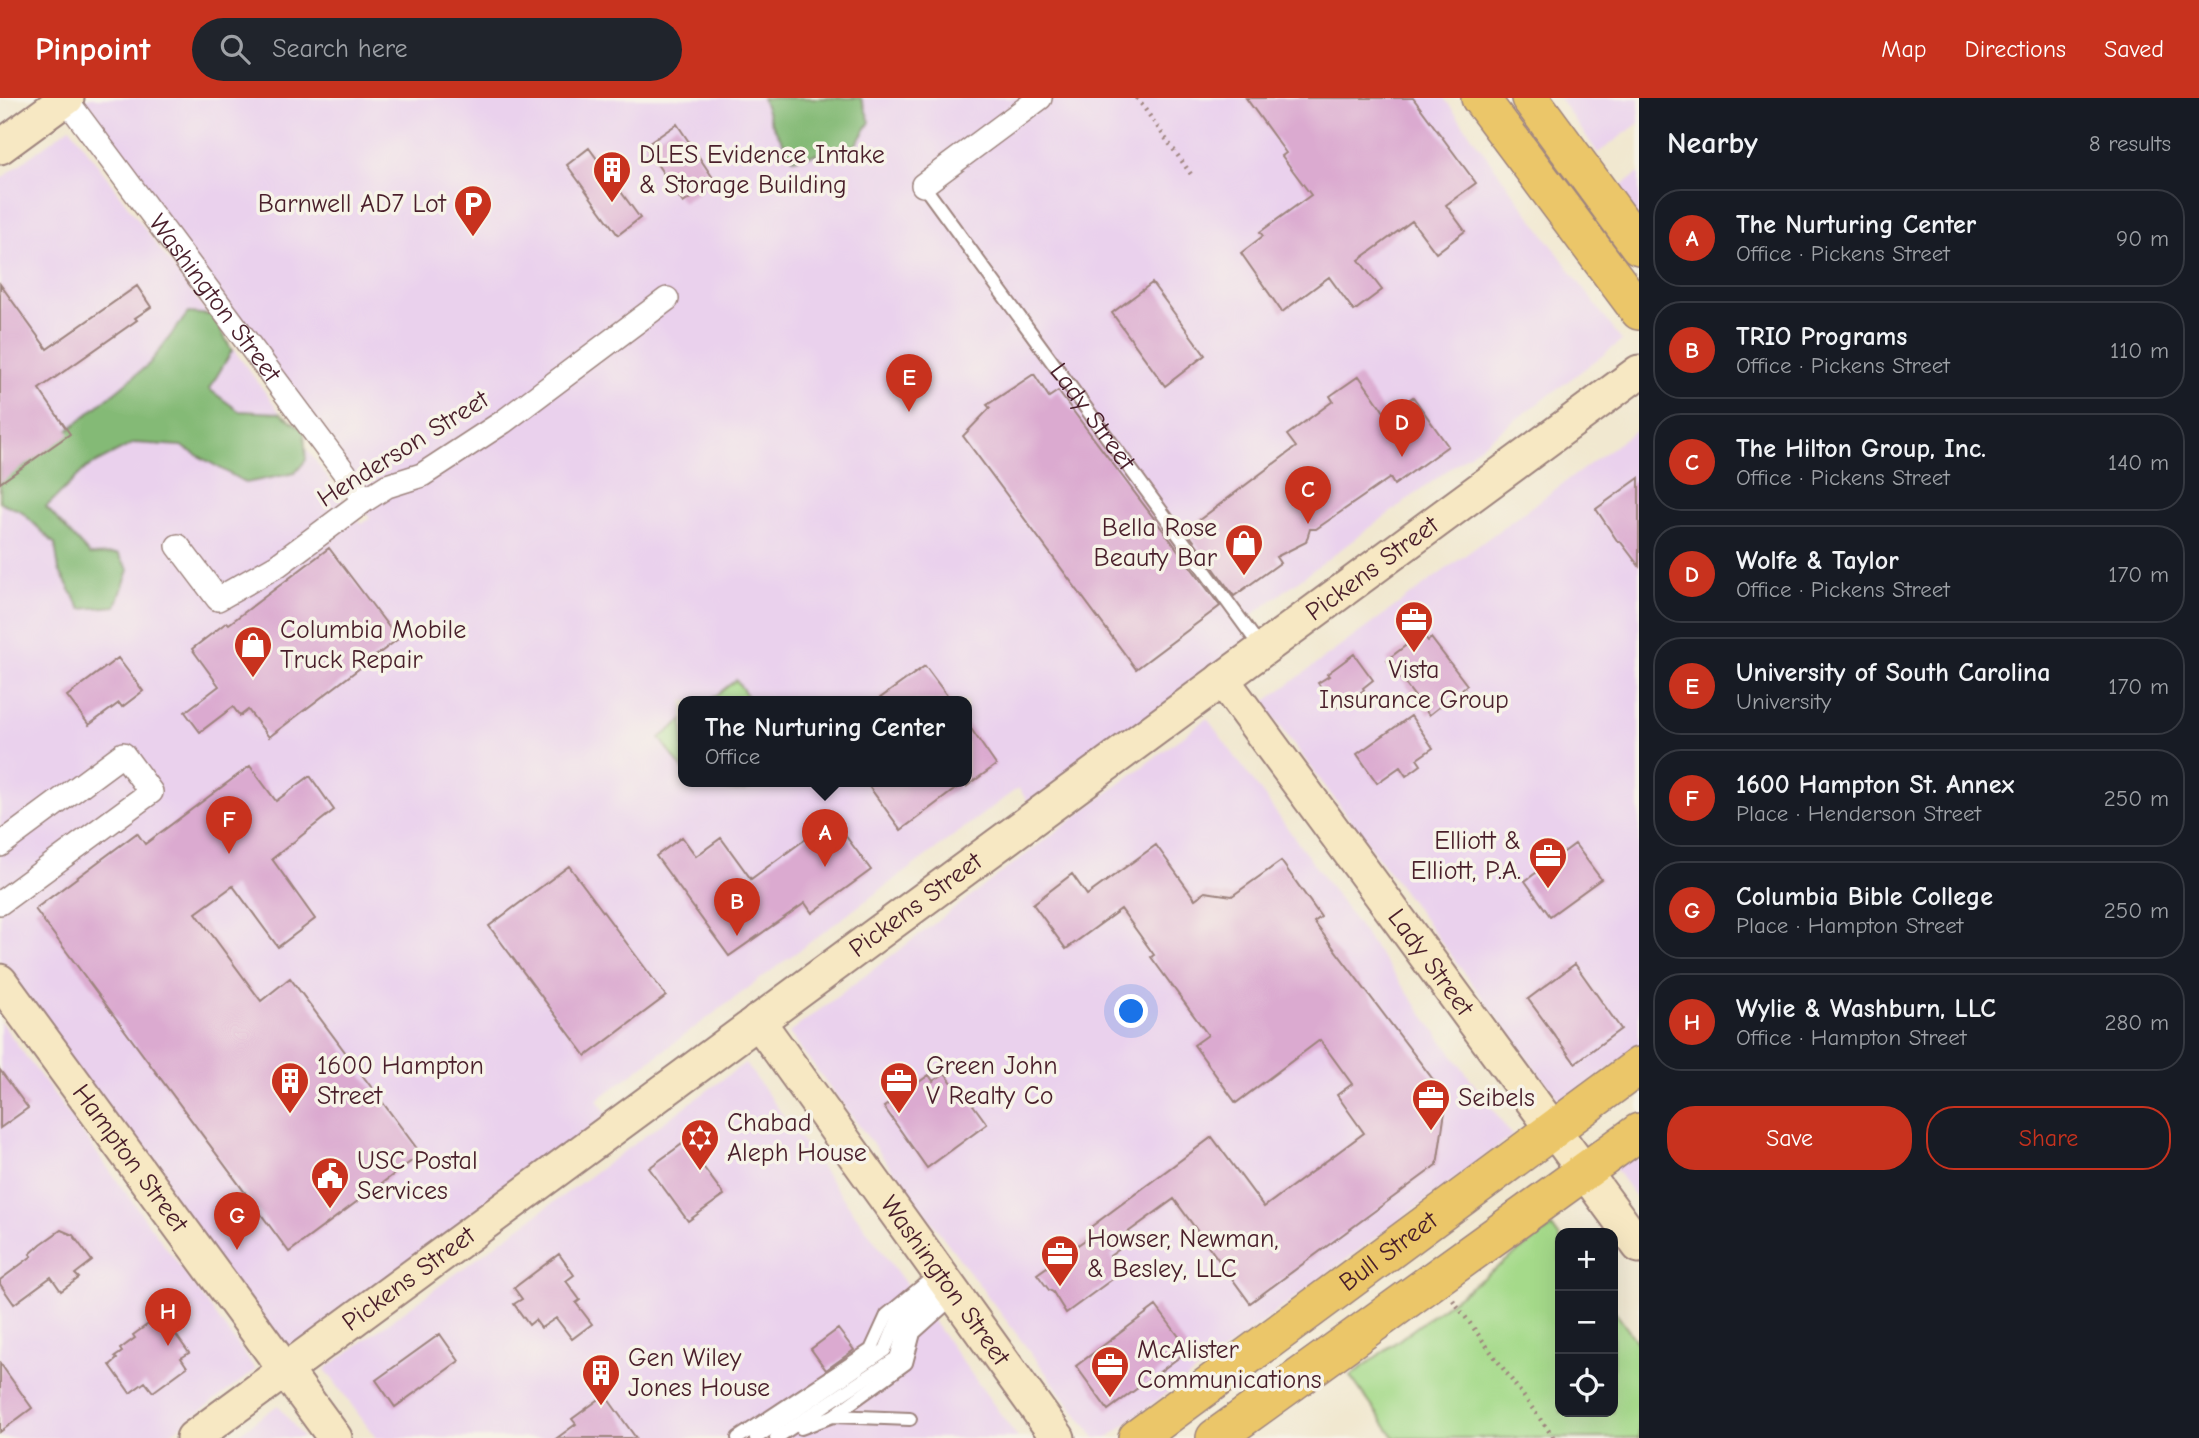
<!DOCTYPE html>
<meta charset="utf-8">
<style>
body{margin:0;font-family:"Comic Neue",sans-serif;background:#20242c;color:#f1f3f6}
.controls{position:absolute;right:21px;bottom:21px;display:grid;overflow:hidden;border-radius:14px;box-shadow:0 7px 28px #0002}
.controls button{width:63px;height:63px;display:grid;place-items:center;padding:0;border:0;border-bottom:2px solid #363941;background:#171b24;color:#f1f3f6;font:35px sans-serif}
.you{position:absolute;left:1132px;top:914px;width:24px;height:24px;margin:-18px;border:5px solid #fff;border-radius:50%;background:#1a73e8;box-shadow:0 0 0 10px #1a73e833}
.badge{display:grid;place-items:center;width:46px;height:46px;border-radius:50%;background:#c8321e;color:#fff;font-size:23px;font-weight:700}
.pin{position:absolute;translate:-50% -58px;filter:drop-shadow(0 2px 4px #0008)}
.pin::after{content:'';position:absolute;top:37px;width:24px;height:21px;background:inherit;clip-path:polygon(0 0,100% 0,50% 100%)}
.popup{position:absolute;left:678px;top:598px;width:294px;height:91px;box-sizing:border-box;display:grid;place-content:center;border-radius:14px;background:#171b24;filter:drop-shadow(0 2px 5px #0005);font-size:23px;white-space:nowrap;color:#9ea1a6}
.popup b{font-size:26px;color:#f1f3f6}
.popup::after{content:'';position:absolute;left:50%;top:100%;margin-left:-14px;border:14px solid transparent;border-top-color:#171b24}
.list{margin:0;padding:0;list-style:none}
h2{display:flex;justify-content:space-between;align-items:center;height:91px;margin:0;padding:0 28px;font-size:30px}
h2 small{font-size:23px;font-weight:400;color:#9ea1a6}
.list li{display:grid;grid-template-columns:46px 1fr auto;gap:21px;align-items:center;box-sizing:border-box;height:98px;margin:0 14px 14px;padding:0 14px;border:2px solid #363941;border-radius:28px}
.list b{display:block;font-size:26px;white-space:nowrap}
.list p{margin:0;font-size:23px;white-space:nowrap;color:#9ea1a6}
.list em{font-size:23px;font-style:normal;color:#9ea1a6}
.actions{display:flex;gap:14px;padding:21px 28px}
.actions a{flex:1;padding:16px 0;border:2px solid #c8321e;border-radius:28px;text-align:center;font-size:24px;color:#c8321e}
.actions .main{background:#c8321e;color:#fff}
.icon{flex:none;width:38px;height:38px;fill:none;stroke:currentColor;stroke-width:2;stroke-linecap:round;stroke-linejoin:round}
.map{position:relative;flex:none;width:1639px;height:1340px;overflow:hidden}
header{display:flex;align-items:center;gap:42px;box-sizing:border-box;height:98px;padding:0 35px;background:#c8321e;color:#fff}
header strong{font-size:33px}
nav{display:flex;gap:38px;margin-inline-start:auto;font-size:24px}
.search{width:490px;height:63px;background:#20242c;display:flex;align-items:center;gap:18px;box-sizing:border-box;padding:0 24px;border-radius:38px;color:#9ea1a6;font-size:26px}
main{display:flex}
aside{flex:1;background:#171b24}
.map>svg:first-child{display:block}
.built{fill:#ead1ed;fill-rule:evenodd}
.green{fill:#a5da8a;stroke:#787c5a;stroke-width:2}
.forest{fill:#84ba76;stroke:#676c50;stroke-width:2}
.building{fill:#dbaad0}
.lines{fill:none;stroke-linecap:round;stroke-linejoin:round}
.lane-casing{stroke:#9e847e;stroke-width:16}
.street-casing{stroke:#9e847e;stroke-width:26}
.secondary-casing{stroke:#9e847e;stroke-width:37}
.primary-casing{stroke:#9e847e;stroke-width:40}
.path{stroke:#9e847e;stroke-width:4.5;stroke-dasharray:2 5;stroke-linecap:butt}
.lane{stroke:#fff;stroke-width:12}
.street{stroke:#fff;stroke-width:23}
.secondary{stroke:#f7e8c3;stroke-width:33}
.primary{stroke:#ebc669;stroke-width:37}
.labels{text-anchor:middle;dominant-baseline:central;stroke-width:7;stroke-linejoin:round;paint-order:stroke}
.poi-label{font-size:26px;fill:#4a1f2b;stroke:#f7f3e8;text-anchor:start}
.street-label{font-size:26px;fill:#4a1f2b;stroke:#f7f3e8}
</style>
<header>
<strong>Pinpoint</strong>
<div class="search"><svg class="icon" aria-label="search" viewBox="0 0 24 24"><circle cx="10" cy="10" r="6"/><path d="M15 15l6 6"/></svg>Search here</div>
<nav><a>Map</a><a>Directions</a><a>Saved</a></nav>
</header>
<main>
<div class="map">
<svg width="1639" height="1340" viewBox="0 0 1639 1340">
<rect width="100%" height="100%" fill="#f7f3e8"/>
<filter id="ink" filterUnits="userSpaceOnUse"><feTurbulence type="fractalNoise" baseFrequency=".0143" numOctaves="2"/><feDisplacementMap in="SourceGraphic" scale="14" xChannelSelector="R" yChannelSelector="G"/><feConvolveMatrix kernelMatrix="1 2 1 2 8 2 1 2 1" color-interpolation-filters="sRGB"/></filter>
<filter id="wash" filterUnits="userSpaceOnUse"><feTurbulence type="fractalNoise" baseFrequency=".00686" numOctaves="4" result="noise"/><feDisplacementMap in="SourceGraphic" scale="28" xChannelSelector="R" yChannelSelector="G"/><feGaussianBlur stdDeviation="1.57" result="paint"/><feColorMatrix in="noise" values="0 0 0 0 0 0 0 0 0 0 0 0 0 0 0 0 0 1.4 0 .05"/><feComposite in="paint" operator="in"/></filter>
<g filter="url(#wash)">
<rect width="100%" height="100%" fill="#f1e8d0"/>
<path class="built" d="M 57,0 L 1444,0 L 1622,243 L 1240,526 L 1254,546 L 1034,711 L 1018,690 L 597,1002 L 620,1033 L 288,1275 L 0,877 L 0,81 L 70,29 L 362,426 L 370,420 ZM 683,603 L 967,603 L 967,683 L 683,683 Z
M 1559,0 L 1639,0 L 1639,25 L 1598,55 Z
M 1639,75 L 1639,177 L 1590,110 Z
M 1639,330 L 1639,948 L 1562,1006 L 1263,605 Z
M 1207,620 L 1512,1038 L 1107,1340 L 1095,1340 L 789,935 Z
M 0,923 L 256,1272 L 164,1340 L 0,1340 Z
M 745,965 L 1018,1340 L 376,1340 L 325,1271 Z
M 1639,1048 L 1639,1103 L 1613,1068 Z
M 278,1307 L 303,1340 L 232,1340 Z"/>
<path class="green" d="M 736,582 L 751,603 L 709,603 Z
M 683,622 L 683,672 L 660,640 Z
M 692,683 L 770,683 C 753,691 729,699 714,684 L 707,683 L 697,690 Z
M 1552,1129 L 1560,1140 L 1560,1314 L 1613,1314 L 1613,1211 L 1639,1247 L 1639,1340 L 1395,1340 L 1350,1278 Z"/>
<path class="forest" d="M 762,0 L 861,0 L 870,24 L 855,48 L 793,61 L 771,24 Z
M 188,215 L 213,217 L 232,253 L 209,291 L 239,313 L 280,315 L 304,332 L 306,362 L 295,375 L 246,385 L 181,348 L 134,345 L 86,370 L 46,409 L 90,457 L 118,456 L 129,472 L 116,508 L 81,511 L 59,472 L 55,446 L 21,413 L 0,404 L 0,366 L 23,369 L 149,266 Z"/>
<g id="blocks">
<path class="building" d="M 1246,0 L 1413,0 L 1476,85 L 1446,107 L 1465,133 L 1436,155 L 1412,123 L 1359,162 L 1382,192 L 1354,213 L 1329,179 L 1282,214 L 1241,155 L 1263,138 L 1260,134 L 1311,97 L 1282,58 L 1286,55 Z
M 677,26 L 715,83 L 683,105 L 645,48 Z
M 589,50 L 640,120 L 618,137 L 567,67 Z
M 1152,185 L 1205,257 L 1165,288 L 1112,215 Z
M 0,186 L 47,251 L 137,188 L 151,209 L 135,220 L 137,222 L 39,291 L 70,336 L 0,385 Z
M 1034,276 L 1049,299 L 1058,293 L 1220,508 L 1136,571 L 963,338 L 990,310 L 987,307 Z
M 1359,278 L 1387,318 L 1413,299 L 1448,348 L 1394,387 L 1390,380 L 1316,431 L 1310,431 L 1306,444 L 1276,459 L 1280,465 L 1234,498 L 1186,432 L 1296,349 L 1287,337 L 1333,303 L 1330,298 Z
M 1639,380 L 1639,468 L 1620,443 L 1618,444 L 1596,411 Z
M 329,450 L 398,541 L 269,639 L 248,612 L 240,618 L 233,609 L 200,634 L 185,614 L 219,588 L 192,551 L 227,524 L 229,526 Z
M 1422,535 L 1428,543 L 1431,540 L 1467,587 L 1429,617 L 1387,562 Z
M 1354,556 L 1373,582 L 1363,590 L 1364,592 L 1336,610 L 1318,585 L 1329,578 L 1327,576 Z
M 118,560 L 143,593 L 122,609 L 119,605 L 89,627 L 67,598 Z
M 925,568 L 951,603 L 876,603 Z
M 1411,618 L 1433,650 L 1417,661 L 1421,667 L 1406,678 L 1400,669 L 1377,685 L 1357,656 Z
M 967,625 L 996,667 L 967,688 Z
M 250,668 L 276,703 L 310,678 L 334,712 L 272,761 L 315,821 L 278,849 L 233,788 L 196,815 L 261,903 L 290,880 L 421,1056 L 289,1154 L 35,811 L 137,735 L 145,746 Z
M 865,683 L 966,683 L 901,732 Z
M 833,721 L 871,772 L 812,815 L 805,805 L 729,858 L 656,758 L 682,739 L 696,758 L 721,740 L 751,781 Z
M 1575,746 L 1601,781 L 1550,818 L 1525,783 Z
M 1156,747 L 1195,801 L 1205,794 L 1232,798 L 1281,763 L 1321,819 L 1314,824 L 1447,1000 L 1437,1067 L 1250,1205 L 1174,1101 L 1120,1140 L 1125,1147 L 1110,1158 L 1122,1174 L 1066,1215 L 1053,1194 L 1049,1192 L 1037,1176 L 1092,1137 L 1088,1131 L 1212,1039 L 1264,1109 L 1364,1035 L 1337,997 L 1352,986 L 1320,942 L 1236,1005 L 1194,947 L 1208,937 L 1151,859 L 1154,857 L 1121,811 L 1066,851 L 1033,806 L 1072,776 L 1087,797 Z
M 569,768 L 666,898 L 586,958 L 489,828 Z
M 1575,866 L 1621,931 L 1575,965 L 1528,901 Z
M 0,972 L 28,1010 L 0,1030 Z
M 945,975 L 962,999 L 965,996 L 987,1026 L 927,1070 L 884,1009 L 929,977 L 933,983 Z
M 685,1044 L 724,1097 L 688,1123 L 649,1070 Z
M 61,1132 L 73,1137 L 92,1163 L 75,1176 L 79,1180 L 61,1193 L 51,1179 L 14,1206 L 0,1186 L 0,1182 L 32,1158 L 30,1156 L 41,1146 Z
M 559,1156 L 574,1177 L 566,1183 L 580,1202 L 576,1205 L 592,1226 L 572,1241 L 556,1220 L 541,1230 L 535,1222 L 529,1227 L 514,1206 L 522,1201 L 514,1190 Z
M 1156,1208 L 1189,1252 L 1108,1312 L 1076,1268 Z
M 154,1222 L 161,1231 L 168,1226 L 189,1255 L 181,1260 L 187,1269 L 153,1294 L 145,1284 L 130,1295 L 110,1267 L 117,1261 L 115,1259 L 122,1254 L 120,1251 L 135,1240 L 133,1237 Z
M 838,1231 L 854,1252 L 826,1272 L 811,1251 Z
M 440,1236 L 459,1263 L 395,1309 L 376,1282 Z
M 0,1265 L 32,1310 L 0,1334 Z
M 605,1297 L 636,1340 L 557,1340 L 576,1326 L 572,1321 Z"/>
</g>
</g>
<g filter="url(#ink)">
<use href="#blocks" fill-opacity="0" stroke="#9e847e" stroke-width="2"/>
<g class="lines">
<defs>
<g id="lane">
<path id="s1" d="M 923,87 L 1262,551"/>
<path d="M 833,1318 L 906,1265 L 914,1235 L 954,1199"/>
<path d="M 801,1330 L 833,1318 L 910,1321"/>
<path d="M 738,1340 L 871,1252 L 887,1217 L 937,1176"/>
<path d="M 756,1340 L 885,1252 L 897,1223 L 942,1183"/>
<path d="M 776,1340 L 896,1260 L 906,1227 L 949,1191"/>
</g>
<g id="street">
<path id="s2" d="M 65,0 L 365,402"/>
<path d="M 923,87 L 1040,0"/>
<path d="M 178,448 L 218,501 L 278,467 L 365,402 L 387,388 L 422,377 L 503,324 L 667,201"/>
<path d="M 0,747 L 123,656 L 151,694 L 0,805"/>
</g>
<g id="secondary">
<path d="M 0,49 L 67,0"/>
<path id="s3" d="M 1222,581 L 1639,1148"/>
<path id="s4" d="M 0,883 L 335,1340"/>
<path id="s5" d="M 758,923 L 1058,1340"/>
<path id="s6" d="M 193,1340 L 1639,274"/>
</g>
<g id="primary">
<path d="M 1480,0 L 1639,213"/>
<path d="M 1530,0 L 1639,148"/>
<path id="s7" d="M 1137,1340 L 1639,968"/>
<path d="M 1215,1340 L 1639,1034"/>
</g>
</defs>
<use href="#lane" class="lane-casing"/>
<use href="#street" class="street-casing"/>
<use href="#secondary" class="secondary-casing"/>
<use href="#primary" class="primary-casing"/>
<path class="path" d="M 1137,0 L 1193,79
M 1453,1202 L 1554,1340"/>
<use href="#lane" class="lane"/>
<use href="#street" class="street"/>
<use href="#secondary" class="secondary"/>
<use href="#primary" class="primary"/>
</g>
</g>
<defs>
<symbol id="building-pin" viewBox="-11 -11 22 30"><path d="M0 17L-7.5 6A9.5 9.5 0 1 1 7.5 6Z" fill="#c8321e" stroke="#f7f3e8"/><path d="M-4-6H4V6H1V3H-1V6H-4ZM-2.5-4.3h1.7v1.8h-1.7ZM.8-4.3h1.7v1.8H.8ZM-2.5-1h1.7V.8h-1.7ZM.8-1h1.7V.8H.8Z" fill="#fff"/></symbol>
<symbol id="parking-pin" viewBox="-11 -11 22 30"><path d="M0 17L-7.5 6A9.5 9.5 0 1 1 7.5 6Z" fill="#c8321e" stroke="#f7f3e8"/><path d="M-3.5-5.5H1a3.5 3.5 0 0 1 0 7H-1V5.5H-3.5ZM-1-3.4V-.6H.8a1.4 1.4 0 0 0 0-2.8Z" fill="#fff"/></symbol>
<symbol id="shop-pin" viewBox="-11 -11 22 30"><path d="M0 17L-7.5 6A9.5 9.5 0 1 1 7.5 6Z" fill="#c8321e" stroke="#f7f3e8"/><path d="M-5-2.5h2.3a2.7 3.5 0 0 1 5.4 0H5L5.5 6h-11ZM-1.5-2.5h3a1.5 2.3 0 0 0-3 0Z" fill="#fff"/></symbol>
<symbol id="office-pin" viewBox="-11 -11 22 30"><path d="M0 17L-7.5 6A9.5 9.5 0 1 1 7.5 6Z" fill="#c8321e" stroke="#f7f3e8"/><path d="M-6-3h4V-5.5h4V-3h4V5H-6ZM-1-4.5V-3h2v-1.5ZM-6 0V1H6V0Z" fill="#fff"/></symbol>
<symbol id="synagogue-pin" viewBox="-11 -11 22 30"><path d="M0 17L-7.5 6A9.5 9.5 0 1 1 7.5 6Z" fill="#c8321e" stroke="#f7f3e8"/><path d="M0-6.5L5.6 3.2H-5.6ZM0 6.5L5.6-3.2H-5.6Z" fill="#fff"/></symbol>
<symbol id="civic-pin" viewBox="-11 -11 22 30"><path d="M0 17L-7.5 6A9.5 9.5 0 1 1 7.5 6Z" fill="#c8321e" stroke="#f7f3e8"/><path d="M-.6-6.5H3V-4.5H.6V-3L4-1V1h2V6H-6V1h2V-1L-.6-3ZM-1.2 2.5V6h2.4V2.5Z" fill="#fff"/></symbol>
</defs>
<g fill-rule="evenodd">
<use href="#building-pin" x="590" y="50" width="44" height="60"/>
<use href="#parking-pin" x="451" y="84" width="44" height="60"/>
<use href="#shop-pin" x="1222" y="423" width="44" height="60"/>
<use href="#office-pin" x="1392" y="500" width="44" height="60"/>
<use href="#shop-pin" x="231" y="525" width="44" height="60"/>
<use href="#office-pin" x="1526" y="736" width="44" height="60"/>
<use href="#building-pin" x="268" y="961" width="44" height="60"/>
<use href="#office-pin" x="877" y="961" width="44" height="60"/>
<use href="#office-pin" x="1409" y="978" width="44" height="60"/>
<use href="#synagogue-pin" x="678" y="1018" width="44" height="60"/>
<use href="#civic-pin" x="308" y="1056" width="44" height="60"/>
<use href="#office-pin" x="1038" y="1134" width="44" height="60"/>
<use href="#office-pin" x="1088" y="1245" width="44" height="60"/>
<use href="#building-pin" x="579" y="1253" width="44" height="60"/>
</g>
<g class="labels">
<g class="poi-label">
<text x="639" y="57">DLES Evidence Intake<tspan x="639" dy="30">&amp; Storage Building</tspan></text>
<text x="446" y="106" text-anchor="end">Barnwell AD7 Lot</text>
<text x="1217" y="430" text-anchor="end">Bella Rose<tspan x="1217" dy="30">Beauty Bar</tspan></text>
<text x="280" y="532">Columbia Mobile<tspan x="280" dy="30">Truck Repair</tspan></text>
<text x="1414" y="572" text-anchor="middle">Vista<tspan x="1414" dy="30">Insurance Group</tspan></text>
<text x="1521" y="743" text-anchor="end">Elliott &amp;<tspan x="1521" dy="30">Elliott, P.A.</tspan></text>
<text x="317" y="968">1600 Hampton<tspan x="317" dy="30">Street</tspan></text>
<text x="926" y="968">Green John<tspan x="926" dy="30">V Realty Co</tspan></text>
<text x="1458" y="1000">Seibels</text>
<text x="727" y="1025">Chabad<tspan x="727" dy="30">Aleph House</tspan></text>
<text x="357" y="1063">USC Postal<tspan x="357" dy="30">Services</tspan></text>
<text x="1087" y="1141">Howser, Newman,<tspan x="1087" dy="30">&amp; Besley, LLC</tspan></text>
<text x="1137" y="1252">McAlister<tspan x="1137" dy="30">Communications</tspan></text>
<text x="628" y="1260">Gen Wiley<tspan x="628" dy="30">Jones House</tspan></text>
</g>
<g class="street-label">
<text stroke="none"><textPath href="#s2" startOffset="250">Washington Street</textPath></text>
<text stroke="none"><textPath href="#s1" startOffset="287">Lady Street</textPath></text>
<text transform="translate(403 351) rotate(-32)">Henderson Street</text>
<text stroke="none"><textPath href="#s6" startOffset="1465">Pickens Street</textPath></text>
<text stroke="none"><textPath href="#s6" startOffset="898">Pickens Street</textPath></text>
<text stroke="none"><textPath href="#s3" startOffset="352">Lady Street</textPath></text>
<text stroke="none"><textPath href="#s4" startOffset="220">Hampton Street</textPath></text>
<text stroke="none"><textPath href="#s7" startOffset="313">Bull Street</textPath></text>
<text stroke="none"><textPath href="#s6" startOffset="268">Pickens Street</textPath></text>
<text stroke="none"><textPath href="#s5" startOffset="320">Washington Street</textPath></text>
</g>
</g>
</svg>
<div class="controls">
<button>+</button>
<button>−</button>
<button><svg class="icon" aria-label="locate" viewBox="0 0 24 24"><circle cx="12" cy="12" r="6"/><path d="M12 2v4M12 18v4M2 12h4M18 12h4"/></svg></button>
</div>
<div class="you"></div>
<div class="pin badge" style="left:825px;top:769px">A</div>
<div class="popup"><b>The Nurturing Center</b>Office</div>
<div class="pin badge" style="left:737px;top:838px">B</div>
<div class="pin badge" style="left:1308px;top:426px">C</div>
<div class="pin badge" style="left:1402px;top:359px">D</div>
<div class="pin badge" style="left:909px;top:314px">E</div>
<div class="pin badge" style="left:229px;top:756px">F</div>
<div class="pin badge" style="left:237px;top:1152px">G</div>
<div class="pin badge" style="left:168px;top:1248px">H</div>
</div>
<aside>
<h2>Nearby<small>8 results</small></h2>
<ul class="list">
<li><span class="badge">A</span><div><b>The Nurturing Center</b><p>Office · Pickens Street</p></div><em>90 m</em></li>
<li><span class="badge">B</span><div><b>TRIO Programs</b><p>Office · Pickens Street</p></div><em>110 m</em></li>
<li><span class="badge">C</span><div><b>The Hilton Group, Inc.</b><p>Office · Pickens Street</p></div><em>140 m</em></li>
<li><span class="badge">D</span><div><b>Wolfe &amp; Taylor</b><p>Office · Pickens Street</p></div><em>170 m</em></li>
<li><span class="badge">E</span><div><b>University of South Carolina</b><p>University</p></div><em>170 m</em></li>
<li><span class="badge">F</span><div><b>1600 Hampton St. Annex</b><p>Place · Henderson Street</p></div><em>250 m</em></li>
<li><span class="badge">G</span><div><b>Columbia Bible College</b><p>Place · Hampton Street</p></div><em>250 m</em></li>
<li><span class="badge">H</span><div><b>Wylie &amp; Washburn, LLC</b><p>Office · Hampton Street</p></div><em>280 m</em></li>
</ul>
<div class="actions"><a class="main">Save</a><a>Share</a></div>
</aside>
</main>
